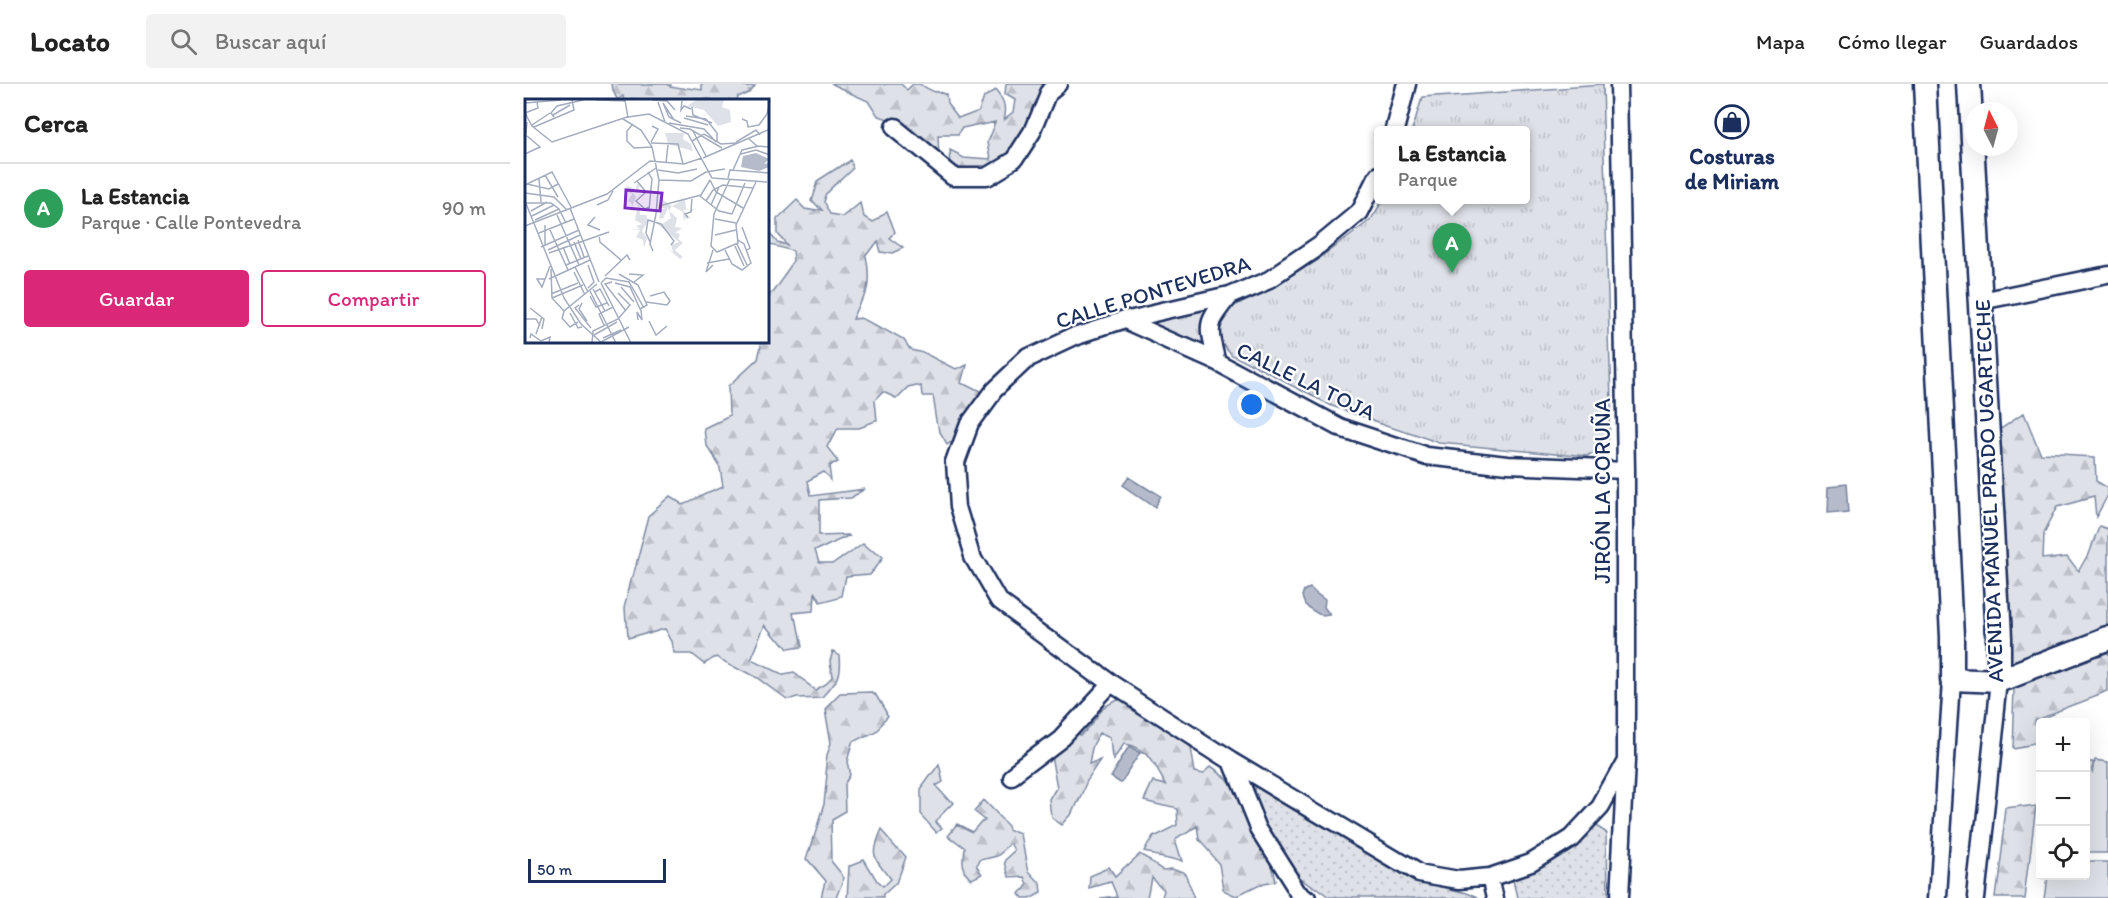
<!DOCTYPE html>
<html lang="es">
<meta charset="utf-8">
<style>
body{margin:0;font-family:Itim,sans-serif;background:#f2f2f2;color:#222}
.controls{position:absolute;right:18px;bottom:18px;display:grid;overflow:hidden;border-radius:6px;box-shadow:0 6px 24px #0002}
.controls button{width:54px;height:54px;display:grid;place-items:center;padding:0;border:0;border-bottom:2px solid #e0e0e0;background:#fff;color:#222;font:30px sans-serif}
.compass{position:absolute;left:1454px;top:18px;width:54px;height:54px;border-radius:50%;background:#fff;box-shadow:0 6px 24px #0002;rotate:354deg}
.scale{position:absolute;left:18px;bottom:15px;width:138px;box-sizing:border-box;padding-left:6px;border:3px solid #1b2f5e;border-top:0;font-size:16px;line-height:21px;white-space:nowrap;color:#1b2f5e;-webkit-text-stroke:4px #fff;paint-order:stroke}
.you{position:absolute;left:742px;top:321px;width:21px;height:21px;margin:-15px;border:4px solid #fff;border-radius:50%;background:#1a73e8;box-shadow:0 0 0 9px #1a73e833}
.badge{display:grid;place-items:center;width:39px;height:39px;border-radius:50%;background:#db2777;color:#fff;font-size:20px;font-weight:700}
.pin{position:absolute;translate:-50% -50px;filter:drop-shadow(0 2px 3px #0008)}
.pin::after{content:'';position:absolute;top:32px;width:21px;height:18px;background:inherit;clip-path:polygon(0 0,100% 0,50% 100%)}
.popup{position:absolute;left:864px;top:42px;width:156px;height:78px;box-sizing:border-box;display:grid;place-content:center;border-radius:6px;background:#fff;filter:drop-shadow(0 2px 4px #0005);font-size:20px;white-space:nowrap;color:#767676}
.popup b{font-size:22px;color:#222}
.popup::after{content:'';position:absolute;left:50%;top:100%;margin-left:-12px;border:12px solid transparent;border-top-color:#fff}
.list{margin:0;padding:0;list-style:none}
h2{display:flex;justify-content:space-between;align-items:center;height:78px;margin:0;padding:0 24px;font-size:26px}
h2 small{font-size:20px;font-weight:400;color:#767676}
.list li{display:grid;grid-template-columns:39px 1fr auto;gap:18px;align-items:center;box-sizing:border-box;height:90px;padding:0 24px;border-top:2px solid #e0e0e0}
.list b{display:block;font-size:22px;white-space:nowrap}
.list p{margin:0;font-size:20px;white-space:nowrap;color:#767676}
.list em{font-size:20px;font-style:normal;color:#767676}
.actions{display:flex;gap:12px;padding:18px 24px}
.actions a{flex:1;padding:14px 0;border:2px solid #db2777;border-radius:6px;text-align:center;font-size:21px;color:#db2777}
.actions .main{background:#db2777;color:#fff}
.icon{flex:none;width:33px;height:33px;fill:none;stroke:currentColor;stroke-width:2;stroke-linecap:round;stroke-linejoin:round}
.map{position:relative;flex:none;width:1598px;height:814px;overflow:hidden}
header{display:flex;align-items:center;gap:36px;box-sizing:border-box;height:84px;padding:0 30px;background:#fff;border-bottom:2px solid #e0e0e0}
header strong{font-size:28px}
nav{display:flex;gap:33px;margin-inline-start:auto;font-size:21px}
.search{width:420px;height:54px;background:#f2f2f2;display:flex;align-items:center;gap:15px;box-sizing:border-box;padding:0 21px;border-radius:6px;color:#767676;font-size:22px}
main{display:flex}
aside{flex:1;background:#fff}
.map>svg:first-child{display:block}
.grass{fill:url(#grass-dots);stroke:#7c88a2;stroke-width:1.5}
.forest{fill:url(#forest-firs);stroke:#7c88a2;stroke-width:1.5}
.park{fill:url(#park-tufts);stroke:#7c88a2;stroke-width:1.5}
.garden{fill:#dee1e7;stroke:#7c88a2;stroke-width:1.5}
.water{fill:#b5bbca;stroke:#77839f;stroke-width:1.5}
.lines{fill:none;stroke-linecap:round;stroke-linejoin:round}
.street-casing{stroke:#1b2f5e;stroke-width:21}
.secondary-casing{stroke:#1b2f5e;stroke-width:27}
.street{stroke:#fff;stroke-width:16}
.secondary{stroke:#fff;stroke-width:22}
.labels{text-anchor:middle;dominant-baseline:central;stroke-width:4.5;stroke-linejoin:round;paint-order:stroke}
.poi-label{font-size:22px;font-weight:bold;fill:#1b2f5e;stroke:#fff}
.street-label{font-size:22px;fill:#1b2f5e;stroke:#fff}
.inset-road{fill:none;stroke:#a4acbf;stroke-width:1.5}
.view{fill:#7b2cbf;fill-opacity:0.15;stroke:#7b2cbf;stroke-width:3}
.inset-edge{fill:none;stroke:#1b2f5e;stroke-width:3}
</style>
<header>
<strong>Locato</strong>
<div class="search"><svg class="icon" aria-label="search" viewBox="0 0 24 24"><circle cx="10" cy="10" r="6"/><path d="M15 15l6 6"/></svg>Buscar aquí</div>
<nav><a>Mapa</a><a>Cómo llegar</a><a>Guardados</a></nav>
</header>
<main>
<aside>
<h2>Cerca<small></small></h2>
<ul class="list">
<li><span class="badge" style="background:#2e9e5b">A</span><div><b>La Estancia</b><p>Parque · Calle Pontevedra</p></div><em>90 m</em></li>
</ul>
<div class="actions"><a class="main">Guardar</a><a>Compartir</a></div>
</aside>
<div class="map">
<svg width="1598" height="814" viewBox="0 0 1598 814">
<defs>
<pattern id="grass-dots" width="8" height="8" patternUnits="userSpaceOnUse" patternTransform="scale(1.5)"><rect width="8" height="8" fill="#dee1e7"/><path d="M2 2h.1M6 6h.1" fill="none" stroke="#bec1c9" stroke-width="1.8" stroke-linecap="round"/></pattern>
<pattern id="forest-firs" width="22" height="20" patternUnits="userSpaceOnUse" patternTransform="scale(1.5)"><rect width="22" height="20" fill="#dee1e7"/><path d="M5 1l3.5 6h-7zM16 11l3.5 6h-7z" fill="#bec1c9"/></pattern>
<pattern id="park-tufts" width="24" height="20" patternUnits="userSpaceOnUse" patternTransform="scale(1.5)"><rect width="24" height="20" fill="#dee1e7"/><path d="M3 7l-1-3M5 7V3M7 7l1-3M15 17l-1-3M17 17v-4M19 17l1-3" fill="none" stroke="#bec1c9"/></pattern>
</defs>
<rect width="100%" height="100%" fill="#fff"/>
<filter id="ink" filterUnits="userSpaceOnUse"><feTurbulence type="fractalNoise" baseFrequency=".0167" numOctaves="2"/><feDisplacementMap in="SourceGraphic" scale="12" xChannelSelector="R" yChannelSelector="G"/><feConvolveMatrix kernelMatrix="1 2 1 2 8 2 1 2 1" color-interpolation-filters="sRGB"/></filter>
<g filter="url(#ink)">
<path class="grass" d="M 745,698 L 897,794 L 956,809 L 967,814 L 819,814 L 788,791 L 756,748 L 743,717 Z
M 1086,742 L 1097,749 L 1098,812 L 1088,814 L 1007,814 L 1002,790 Z"/>
<path class="forest" d="M 102,0 L 160,0 L 159,2 L 192,7 L 192,0 L 245,0 L 238,7 L 227,12 L 226,16 L 114,16 L 113,11 L 107,15 L 103,7 Z
M 321,0 L 391,0 L 397,6 L 403,0 L 411,0 C 418,7 428,8 437,13 L 438,22 L 448,35 L 469,27 L 474,11 L 486,4 C 495,15 499,21 495,35 L 504,28 L 506,16 L 496,10 L 497,0 L 543,0 C 534,15 510,64 499,73 C 483,85 458,91 441,80 L 440,66 L 454,73 L 481,75 L 478,57 L 486,37 L 452,44 L 447,52 L 428,52 L 429,74 L 389,40 L 369,33 L 359,17 Z
M 340,75 L 342,83 L 315,109 L 312,118 L 319,131 L 334,133 L 351,119 L 354,131 L 362,136 L 376,129 L 384,150 L 379,155 L 393,165 L 382,170 L 370,168 L 367,157 L 355,173 C 361,199 355,212 344,235 L 354,234 L 393,256 L 399,265 L 414,268 L 447,285 L 457,280 L 452,298 L 472,308 L 445,355 L 437,361 L 430,349 L 424,311 L 412,311 L 411,301 L 398,304 L 387,315 L 374,309 L 365,318 L 367,338 L 350,344 L 327,344 L 317,363 L 328,377 L 319,382 L 321,397 L 313,389 L 296,398 L 299,412 L 357,405 L 341,414 L 308,416 L 308,451 L 340,450 L 304,467 L 308,480 L 322,480 L 354,457 L 372,473 L 359,491 L 336,493 L 332,513 L 309,519 L 304,510 L 303,527 L 283,529 L 290,564 L 277,566 L 257,541 L 242,576 L 273,591 L 283,589 L 305,604 L 316,598 L 322,592 L 320,576 L 323,566 L 329,570 C 331,592 327,597 313,612 L 286,613 L 277,616 L 244,592 L 207,572 L 194,580 L 181,570 L 165,570 L 163,558 L 156,544 L 117,555 L 115,523 L 139,432 L 161,413 L 172,420 L 213,401 L 210,382 L 197,362 L 195,345 L 220,333 L 219,302 L 247,276 L 251,258 L 258,258 L 259,212 L 284,177 L 283,166 L 258,160 L 258,136 L 261,139 L 259,149 L 266,157 L 276,160 L 267,149 L 267,135 L 287,116 L 295,124 L 310,127 L 300,116 L 306,97 Z
M 1514,328 L 1531,370 L 1585,373 L 1586,397 L 1598,404 L 1598,411 L 1586,433 L 1584,413 L 1547,423 L 1533,450 L 1532,475 L 1557,472 L 1569,488 L 1578,472 L 1589,442 L 1598,445 L 1598,546 L 1496,584 L 1489,345 Z
M 1598,569 L 1598,608 L 1524,636 L 1529,659 L 1502,664 L 1504,604 Z
M 363,609 L 378,634 L 366,646 L 343,658 L 337,678 L 340,690 L 334,700 L 335,727 L 321,735 L 322,777 L 335,793 L 327,814 L 311,814 L 315,797 L 296,775 L 313,720 L 318,670 L 322,659 L 316,624 L 330,610 Z
M 613,614 L 681,663 L 685,686 L 695,688 L 702,682 C 727,698 758,768 764,797 L 753,799 L 727,812 L 714,806 L 710,781 L 688,756 L 686,742 L 666,755 L 673,777 C 660,771 648,772 634,768 L 643,752 L 667,740 L 666,724 L 634,716 L 643,697 L 655,700 C 645,683 636,662 615,659 L 604,675 L 602,653 L 591,648 L 582,665 L 579,682 L 591,677 L 577,698 L 562,731 L 553,741 L 543,734 L 541,716 L 548,704 L 542,670 L 565,647 L 569,652 L 593,625 Z
M 474,715 L 498,740 L 499,745 L 512,750 L 519,787 L 531,800 L 532,808 L 519,814 L 512,814 L 509,810 L 517,799 L 514,792 L 498,793 L 494,778 L 506,767 L 502,760 L 487,772 L 471,776 L 467,783 L 473,791 L 463,796 C 450,788 451,778 453,764 L 437,752 L 446,741 L 462,749 L 474,735 L 464,727 Z
M 1526,721 L 1515,814 L 1485,814 L 1496,725 Z
M 371,747 L 395,774 L 386,799 L 373,811 L 373,814 L 338,814 L 340,781 L 353,776 L 366,798 L 372,803 L 380,795 C 364,773 359,774 371,747 Z
M 629,771 L 654,785 L 663,784 L 674,788 L 685,814 L 652,814 L 654,806 L 641,793 L 637,814 L 589,814 L 606,812 L 600,798 L 579,804 L 580,792 L 599,784 L 605,793 Z"/>
<path class="park" d="M 1092,1 L 1101,319 L 1097,361 L 1077,373 L 930,359 L 821,322 L 721,270 L 710,257 L 706,239 L 714,226 L 763,204 L 812,173 L 860,137 L 873,116 L 1016,116 L 1016,46 L 902,46 L 912,14 Z
M 704,218 L 698,269 L 624,236 Z"/>
<path class="garden" d="M 1585,675 L 1598,677 L 1598,769 L 1576,769 L 1576,677 L 1583,677 L 1583,690 Z
M 429,680 L 433,697 L 426,701 L 443,720 L 426,737 L 432,744 L 427,748 L 410,729 L 410,706 Z
M 1576,778 L 1598,778 L 1598,814 L 1534,814 L 1537,792 L 1576,792 Z"/>
<path class="water" d="M 619,393 L 651,413 L 645,423 L 613,401 Z
M 1336,400 L 1338,428 L 1317,430 L 1318,402 Z
M 800,502 L 816,514 L 815,523 L 821,531 L 813,532 L 794,520 L 791,512 L 793,506 Z
M 619,661 L 631,668 L 611,699 L 600,692 Z"/>
<g class="lines">
<defs>
<path id="street" d="M 1109,0 L 1116,386 L 1116,676 L 1109,814
M 384,43 L 444,92 L 477,92 L 504,76 L 522,48 L 538,9 L 549,0
M 885,46 L 897,0
M 868,92 L 850,128 L 809,162 L 760,195 L 719,212 L 614,236 L 565,252 L 518,274 L 483,307 L 459,340 L 445,378 L 448,423 L 463,473 L 489,518 L 601,600 L 721,677 L 908,789 L 949,796 L 980,793 L 1021,779 L 1061,754 L 1090,723 L 1116,676
M 1471,217 L 1598,191
M 614,236 L 706,277 L 829,343 L 917,372 L 998,381 L 1116,386
M 706,277 C 697,240 695,242 719,212
M 721,677 L 748,744 L 788,807 L 797,814
M 501,692 L 551,654 L 601,600
M 980,793 L 985,814
M 1428,814 L 1442,595
M 1466,814 L 1489,597"/>
<path id="secondary" d="M 1415,0 L 1442,552 L 1442,595 L 1489,597 L 1598,555
M 1459,0 L 1489,554 L 1489,597"/>
</defs>
<use href="#street" class="street-casing"/>
<use href="#secondary" class="secondary-casing"/>
<use href="#street" class="street"/>
<use href="#secondary" class="secondary"/>
</g>
</g>
<defs>
<symbol id="shop-ring" viewBox="-11 -11 22 22"><circle r="9.5" fill="#fff" stroke="#1b2f5e" stroke-width="1.5"/><path d="M-5-2.5h2.3a2.7 3.5 0 0 1 5.4 0H5L5.5 6h-11ZM-1.5-2.5h3a1.5 2.3 0 0 0-3 0Z" fill="#1b2f5e"/></symbol>
</defs>
<g fill-rule="evenodd">
<use href="#shop-ring" x="1203" y="19" width="38" height="38"/>
</g>
<g class="labels">
<g class="poi-label">
<text x="1222" y="72">Costuras<tspan x="1222" dy="25">de Miriam</tspan></text>
</g>
<g class="street-label">
<text transform="translate(643 208) rotate(-17)">CALLE PONTEVEDRA</text>
<text transform="translate(796 297) rotate(26)">CALLE LA TOJA</text>
<text transform="translate(1092 407) rotate(-90)">JIRÓN LA CORUÑA</text>
<text transform="translate(1479 407) rotate(-92)">AVENIDA MANUEL PRADO UGARTECHE</text>
</g>
</g>
<g transform="translate(15 15)">
<rect width="244" height="244" fill="#fff"/>
<path d="M 140,34 L 159,34 L 158,40 L 166,45 L 168,52 L 143,45 Z" fill="#dee1e7"/>
<path d="M 112,84 L 115,87 L 112,93 L 106,92 L 111,98 L 107,108 L 112,110 L 114,106 L 115,116 L 121,116 L 123,122 L 117,132 L 122,139 L 119,149 L 118,141 L 111,138 L 115,131 L 107,131 L 115,130 L 111,127 L 117,125 L 110,121 L 112,111 L 106,112 L 107,105 L 103,102 L 107,95 L 99,91 L 101,88 L 102,87 L 111,90 ZM 137,100 L 147,107 L 160,100 L 161,110 L 169,110 L 165,114 L 165,110 L 158,111 L 166,120 L 161,118 L 159,122 L 158,113 L 147,107 L 144,112 L 152,119 L 150,128 L 157,129 L 150,134 L 153,134 L 155,136 L 153,140 L 158,144 L 150,151 L 158,158 L 155,160 L 142,149 L 148,153 L 146,146 L 154,143 L 130,123 L 137,125 L 146,119 L 143,109 L 138,120 L 134,119 L 136,110 L 142,109 L 133,109 Z" fill="#dee1e7"/>
<path d="M 171,1 L 199,1 L 197,8 L 205,11 L 206,23 L 193,27 L 179,11 L 162,7 Z" fill="#dee1e7"/>
<path d="M 231,54 L 244,60 L 239,65 L 244,64 L 244,68 L 234,72 L 216,68 L 218,57 Z" fill="#b5bbca"/>
<path class="inset-road" d="M 71,1 L 100,2M 100,1 L 103,19M 127,1 L 142,2 L 150,11M 157,2 L 156,11 L 159,7 L 166,10M 133,3 L 140,23M 0,4 L 36,1M 138,4 L 144,18 L 156,24M 138,4 L 149,21M 167,8 L 168,16 L 187,24M 0,14 L 13,9 L 12,3M 0,14 L 7,27 L 27,43 L 102,18M 28,16 L 45,6M 161,17 L 181,20M 29,18 L 26,14 L 32,7 L 58,1M 103,18 L 124,15 L 163,35 L 187,79 L 242,83M 159,19 L 183,26M 98,20 L 116,31 L 127,48 L 134,81 L 131,115M 181,20 L 192,34 L 192,43M 217,20 L 222,22 L 223,28 L 234,26M 144,24 L 179,30 L 191,43M 108,25 L 102,32 L 102,42 L 109,49 L 127,48M 7,26 L 25,14M 234,26 L 242,15 L 245,1M 9,28 L 49,11 L 47,1M 155,29 L 165,30 L 197,49M 168,32 L 181,57M 224,40 L 232,47 L 245,48M 167,42 L 179,35 L 196,45 L 211,44M 126,43 L 133,30 L 127,27M 211,43 L 231,31 L 235,36M 0,44 L 2,23M 126,44 L 153,45 L 158,65M 0,55 L 15,48 L 2,37M 216,55 L 231,51 L 245,56M 178,59 L 245,30M 141,64 L 143,46M 133,71 L 153,74 L 172,70M 208,71 L 217,51 L 234,47M 123,73 L 127,80 L 124,111M 20,76 L 33,98M 14,79 L 16,103M 203,79 L 205,71 L 245,74M 205,80 L 189,115 L 186,147 L 192,153 L 213,144 L 211,126 L 231,83M 134,81 L 166,82 L 181,73 L 200,70M 185,81 L 191,93 L 218,109M 112,82 L 121,93 L 134,93M 109,84 L 131,69M 2,85 L 24,90 L 33,85M 0,86 L 27,73 L 46,108M 121,93 L 111,102 L 120,110 L 124,108M 0,94 L 29,98 L 42,111M 175,97 L 194,112 L 207,115M 0,102 L 39,199 L 56,225 L 77,244M 181,102 L 188,91 L 198,86 L 228,89M 0,104 L 26,104 L 34,110 L 41,124M 72,106 L 83,101 L 88,92M 186,106 L 194,88M 134,107 L 176,96 L 185,81M 45,109 L 74,183M 6,112 L 22,103M 207,115 L 220,84M 32,116 L 54,166M 7,117 L 29,106M 70,118 L 63,126 L 75,131M 163,119 L 160,115 L 166,113 L 167,98M 190,120 L 211,124M 10,121 L 34,110M 20,126 L 20,146M 0,127 L 82,95 L 125,62 L 159,65 L 177,59M 217,128 L 225,149 L 222,151M 25,131 L 43,171M 14,134 L 49,120M 74,136 L 75,143 L 96,161M 190,136 L 211,131M 53,141 L 59,158M 49,143 L 56,160M 125,143 L 121,134 L 123,121 L 136,125 L 149,142 L 146,146M 212,145 L 222,166M 210,147 L 219,167M 16,148 L 54,131M 38,148 L 45,165M 23,151 L 55,136M 200,151 L 207,165 L 217,171 L 226,164 L 219,145 L 213,141M 128,152 L 125,145 L 131,115M 24,154 L 84,133M 182,164 L 204,160M 41,166 L 63,157M 63,166 L 69,183 L 63,189M 188,166 L 181,173 L 188,151M 50,168 L 63,193M 26,170 L 27,199 L 39,212M 49,173 L 60,196M 94,175 L 113,186 L 122,206 L 115,210M 104,175 L 118,176 L 109,183M 80,177 L 102,156 L 105,161M 20,180 L 12,180 L 17,188 L 25,167M 24,180 L 65,161M 87,183 L 80,185 L 101,212M 76,184 L 81,179 L 104,183 L 119,209M 76,184 L 106,244M 90,184 L 105,188 L 116,212M 96,188 L 109,203M 68,190 L 80,212M 65,192 L 91,244M 70,193 L 75,190 L 84,207M 26,195 L 53,184M 65,197 L 71,208 L 82,204M 27,199 L 58,186M 121,203 L 142,206 L 145,202 L 139,193 L 125,197M 57,204 L 54,210 L 62,222M 54,206 L 50,209 L 66,229M 5,209 L 19,220 L 17,230M 45,214 L 53,229 L 57,228M 37,219 L 45,228 L 53,223M 0,220 L 11,220 L 15,227M 37,220 L 39,212 L 72,185M 113,221 L 112,213 L 117,221 L 116,211M 124,222 L 131,236 L 142,227M 79,226 L 74,215 L 88,208M 11,235 L 17,218M 69,236 L 92,223M 5,239 L 6,235 L 16,242 L 25,238 L 24,244M 78,239 L 96,231M 76,243 L 104,228M 67,244 L 68,232 L 93,220 L 105,206 L 93,194"/>
<path class="view" d="M 101,91 L 137,94 L 135,112 L 100,109 Z"/>
<rect width="244" height="244" class="inset-edge"/>
</g>
</svg>
<div class="controls">
<button>+</button>
<button>−</button>
<button><svg class="icon" aria-label="locate" viewBox="0 0 24 24"><circle cx="12" cy="12" r="6"/><path d="M12 2v4M12 18v4M2 12h4M18 12h4"/></svg></button>
</div>
<svg class="compass" viewBox="-18 -18 36 36"><path d="M0-13l5 13h-10z" fill="#e53935"/><path d="M0 13l5-13h-10z" fill="#767676"/></svg>
<div class="scale">50 m</div>
<div class="you"></div>
<div class="pin badge" style="left:942px;top:189px;background:#2e9e5b">A</div>
<div class="popup"><b>La Estancia</b>Parque</div>
</div>
</main>
